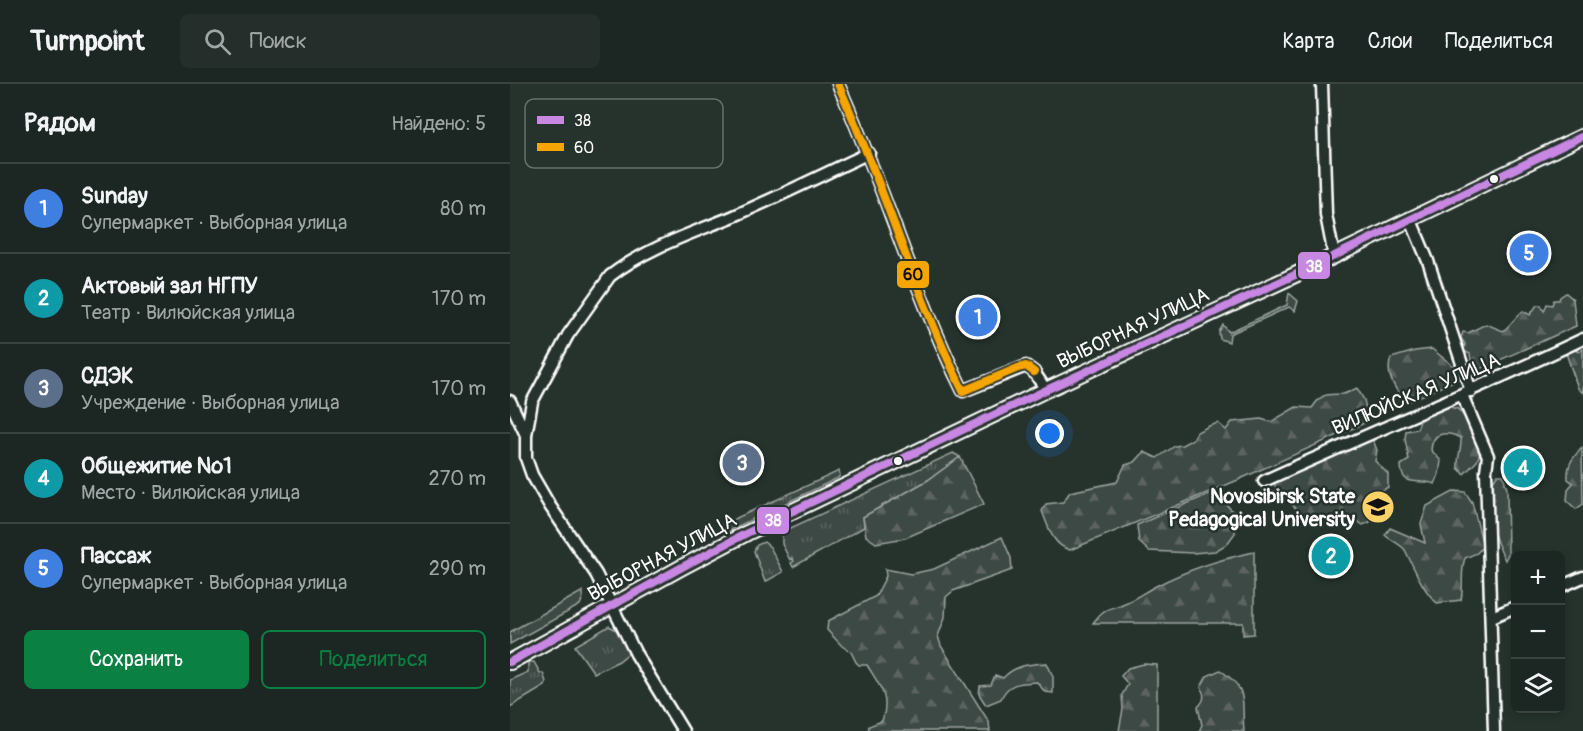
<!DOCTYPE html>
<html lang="ru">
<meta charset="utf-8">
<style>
body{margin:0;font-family:Pangolin,sans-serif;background:#252e2a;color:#f1f3f6}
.controls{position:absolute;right:18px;bottom:18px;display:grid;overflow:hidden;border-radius:9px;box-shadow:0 3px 9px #0003}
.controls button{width:54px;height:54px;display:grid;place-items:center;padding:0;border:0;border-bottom:2px solid #3a4340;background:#1c2622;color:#f1f3f6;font:30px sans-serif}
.you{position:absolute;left:540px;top:350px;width:21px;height:21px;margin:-15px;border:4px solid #fff;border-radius:50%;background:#1a73e8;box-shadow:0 0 0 9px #1a73e833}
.badge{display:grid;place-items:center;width:39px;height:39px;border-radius:50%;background:#0b8043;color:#fff;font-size:20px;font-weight:700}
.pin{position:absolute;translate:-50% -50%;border:3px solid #fff;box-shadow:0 2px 6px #0006}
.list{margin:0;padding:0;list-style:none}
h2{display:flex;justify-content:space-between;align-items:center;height:78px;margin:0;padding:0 24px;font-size:26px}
h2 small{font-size:20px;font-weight:400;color:#a0a5a5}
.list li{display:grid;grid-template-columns:39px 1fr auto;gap:18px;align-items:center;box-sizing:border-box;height:90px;padding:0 24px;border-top:2px solid #3a4340}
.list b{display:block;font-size:22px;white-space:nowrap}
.list p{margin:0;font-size:20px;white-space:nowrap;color:#a0a5a5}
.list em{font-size:20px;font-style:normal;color:#a0a5a5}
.actions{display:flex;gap:12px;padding:18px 24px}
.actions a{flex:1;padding:14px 0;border:2px solid #0b8043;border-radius:9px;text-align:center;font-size:21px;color:#0b8043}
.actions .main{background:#0b8043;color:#fff}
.icon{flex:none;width:33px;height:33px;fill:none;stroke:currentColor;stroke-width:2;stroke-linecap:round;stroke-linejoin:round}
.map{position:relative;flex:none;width:1073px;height:647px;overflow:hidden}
header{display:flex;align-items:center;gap:36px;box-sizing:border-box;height:84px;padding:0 30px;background:#1c2622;border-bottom:2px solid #3a4340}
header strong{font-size:28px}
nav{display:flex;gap:33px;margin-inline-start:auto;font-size:21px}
.search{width:420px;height:54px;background:#252e2a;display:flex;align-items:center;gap:15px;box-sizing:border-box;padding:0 21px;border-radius:9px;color:#a0a5a5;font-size:22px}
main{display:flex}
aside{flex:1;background:#1c2622}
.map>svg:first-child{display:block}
.grass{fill:url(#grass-tufts);stroke:#9ea4a2;stroke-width:1.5}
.forest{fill:url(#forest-firs);stroke:#9ea4a2;stroke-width:1.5}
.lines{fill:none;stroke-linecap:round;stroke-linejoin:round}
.street-casing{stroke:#fff;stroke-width:15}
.secondary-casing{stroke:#fff;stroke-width:18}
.street{stroke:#26332d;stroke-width:10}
.secondary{stroke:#26332d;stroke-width:14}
.bus-1-casing{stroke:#26332d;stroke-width:12}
.bus-2-casing{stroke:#26332d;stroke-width:12}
.bus-1{stroke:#c787e3;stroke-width:8}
.bus-2{stroke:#f7a600;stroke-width:8}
.bus-dot{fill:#fff;stroke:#26332d;stroke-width:2}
.labels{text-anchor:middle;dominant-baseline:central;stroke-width:5;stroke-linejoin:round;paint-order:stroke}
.street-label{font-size:20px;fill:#fff;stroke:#26332d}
.poi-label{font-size:20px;font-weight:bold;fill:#fff;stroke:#26332d;text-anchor:end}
.key{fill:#26332d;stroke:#67706c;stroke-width:1.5}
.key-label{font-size:16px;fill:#fff}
.line-badge{stroke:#26332d;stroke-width:2}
.badge-label{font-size:16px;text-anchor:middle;font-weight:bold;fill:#fff}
.pale-badge-label{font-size:16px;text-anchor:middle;font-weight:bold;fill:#111}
</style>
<header>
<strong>Turnpoint</strong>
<div class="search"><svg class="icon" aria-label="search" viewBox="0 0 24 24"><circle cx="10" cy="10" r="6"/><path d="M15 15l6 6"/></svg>Поиск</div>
<nav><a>Карта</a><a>Слои</a><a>Поделиться</a></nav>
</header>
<main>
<aside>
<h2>Рядом<small>Найдено: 5</small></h2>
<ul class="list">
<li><span class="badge" style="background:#3f7fe0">1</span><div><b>Sunday</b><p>Супермаркет · Выборная улица</p></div><em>80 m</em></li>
<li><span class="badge" style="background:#0f9aa8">2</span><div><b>Актовый зал НГПУ</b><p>Театр · Вилюйская улица</p></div><em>170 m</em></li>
<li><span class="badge" style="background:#5c6f8a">3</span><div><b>СДЭК</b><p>Учреждение · Выборная улица</p></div><em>170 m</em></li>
<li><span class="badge" style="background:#0f9aa8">4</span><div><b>Общежитие №1</b><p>Место · Вилюйская улица</p></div><em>270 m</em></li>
<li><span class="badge" style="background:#3f7fe0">5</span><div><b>Пассаж</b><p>Супермаркет · Выборная улица</p></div><em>290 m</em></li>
</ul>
<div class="actions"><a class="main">Сохранить</a><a>Поделиться</a></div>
</aside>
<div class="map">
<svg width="1073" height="647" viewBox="0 0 1073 647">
<defs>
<pattern id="grass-tufts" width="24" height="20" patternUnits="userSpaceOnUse" patternTransform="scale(1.5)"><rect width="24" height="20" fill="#3e4944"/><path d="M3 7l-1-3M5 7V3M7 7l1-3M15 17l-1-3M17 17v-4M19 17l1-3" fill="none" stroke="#5b6460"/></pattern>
<pattern id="forest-firs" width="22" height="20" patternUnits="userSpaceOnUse" patternTransform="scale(1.5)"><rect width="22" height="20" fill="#3e4944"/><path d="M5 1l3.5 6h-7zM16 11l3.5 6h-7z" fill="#5b6460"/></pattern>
</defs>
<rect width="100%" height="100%" fill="#26332d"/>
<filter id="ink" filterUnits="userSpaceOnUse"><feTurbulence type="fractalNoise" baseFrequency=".0167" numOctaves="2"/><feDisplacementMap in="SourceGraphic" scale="12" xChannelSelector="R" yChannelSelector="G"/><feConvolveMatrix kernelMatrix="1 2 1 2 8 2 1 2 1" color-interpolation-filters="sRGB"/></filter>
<g filter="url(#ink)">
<path class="grass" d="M 779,209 L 788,217 L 785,227 L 779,223 L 720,250 L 719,258 L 710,255 L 709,248 L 713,241 L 719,248 L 777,221 Z
M 443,369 L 450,373 L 418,396 L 353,433 L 354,443 L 283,483 L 281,479 L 284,477 L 282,474 L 280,476 L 272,460 L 272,448 Z
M 329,387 L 330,391 L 328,394 L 218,447 L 214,449 L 209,442 Z
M 254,458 L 260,463 L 273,488 L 255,498 L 244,467 L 247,461 Z
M 73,507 L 73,513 L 70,521 L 0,560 L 0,548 Z
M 99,542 L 112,549 L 120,568 L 109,577 L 84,589 L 65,562 Z
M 18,578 L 24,578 L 30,589 L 33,589 L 36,598 L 35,602 L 0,623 L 0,596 L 18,588 Z"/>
<path class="forest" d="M 1056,209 L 1063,215 L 1066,242 L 963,288 L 960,270 L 954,267 L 955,260 L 951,254 L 953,248 L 958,249 L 976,240 L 993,247 C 1001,241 1005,233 1013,227 L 1020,231 L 1027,221 L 1031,221 L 1034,227 L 1037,220 L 1042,221 L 1044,216 L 1049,216 L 1050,213 Z
M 922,265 L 947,285 L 950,294 L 900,317 C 885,310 875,290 881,274 L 905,267 Z
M 1063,265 L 1069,268 L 1073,265 L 1073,309 L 1068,304 L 1056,269 Z
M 847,304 L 854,316 L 859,337 L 728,396 L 560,466 C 542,461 538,442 532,427 L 536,420 L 553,418 L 560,408 L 607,398 L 615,381 L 625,378 L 634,368 L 647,374 L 665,362 L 672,361 L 683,355 L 687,348 L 699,342 L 708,339 L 716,346 L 722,338 L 751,335 L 761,338 L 786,323 L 802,324 C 813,308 816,311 833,310 C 838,309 843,306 847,304 Z
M 936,322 L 948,325 L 962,342 L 971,366 L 967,377 L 954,390 L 948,384 C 947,372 952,365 951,354 C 937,347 922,347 921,366 L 931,377 L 929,390 L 925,400 C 910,394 891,405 891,381 L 899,376 L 895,355 L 896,347 L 907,345 L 911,334 L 917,333 L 922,325 Z
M 869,348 L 863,356 L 867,366 L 865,377 L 878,390 L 878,403 L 862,413 L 864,423 L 860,428 L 860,438 L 853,441 L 847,437 L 839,442 L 824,439 L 820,441 L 811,438 L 803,440 L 768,408 L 763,397 Z
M 1072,364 L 1073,420 L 1066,425 L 1057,417 L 1058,405 L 1063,399 L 1058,395 C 1057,381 1062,374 1072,364 Z
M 450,373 L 474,420 L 395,454 L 366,459 L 356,452 L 353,433 L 418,396 Z
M 987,391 L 993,391 L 997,405 L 998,470 L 995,476 C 988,462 977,437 981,420 C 984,410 984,408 983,397 Z
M 709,406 L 717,421 L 727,433 L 725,449 L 717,460 L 705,467 L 683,469 L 639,467 L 629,458 L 627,441 Z
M 945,407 L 955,408 L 962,418 L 973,462 L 967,469 L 955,474 C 950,487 954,502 951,516 L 927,519 C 911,504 904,483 895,466 C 891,460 880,456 875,451 L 880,444 L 915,459 L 911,440 L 917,422 Z
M 492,453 L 501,474 L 502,486 L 443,507 L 436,513 L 435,533 L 428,552 L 431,562 L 479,638 L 480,647 L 358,647 L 359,642 L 372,637 C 381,613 369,601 357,581 L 349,581 L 346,578 L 341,568 L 332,562 L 317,546 L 318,537 L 366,512 L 376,492 L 375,485 L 401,490 L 424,485 Z
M 744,468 L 744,550 L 733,551 L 733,539 L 583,539 C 598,519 598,528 617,518 C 627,514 636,507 646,502 C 677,486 710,475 744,468 Z
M 537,579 L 543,593 L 543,609 L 535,608 L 527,598 C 511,599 498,598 491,615 L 476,621 L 469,610 L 470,602 L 481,601 L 485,591 L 493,594 C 505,581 519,580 537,579 Z
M 634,580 L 647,581 L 647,647 L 609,647 L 613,625 L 612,611 L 618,600 L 611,592 L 618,584 Z
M 710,586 C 740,606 731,616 734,647 L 689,647 L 692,641 L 688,623 C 695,616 695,612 691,603 L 697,592 Z"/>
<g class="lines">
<defs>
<path id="street" d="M 328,0 C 374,101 404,208 453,307 L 516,282 L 524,288 L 536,306
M 812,0 L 816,131 L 824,172
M 900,134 L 918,177 L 961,307
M 952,311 L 978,372 L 976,387 L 984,647
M 0,317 L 16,351
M 754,397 C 860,349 968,305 1073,255
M 1050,503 L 1073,493
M 982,533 L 1005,523
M 173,647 L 126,570 L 86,490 L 40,422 L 22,391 L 16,374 L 16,351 L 22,318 L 58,251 L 100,192 C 136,164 183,149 224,132 C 270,112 314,90 359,69"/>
<path id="secondary" d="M 0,578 L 174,482 L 237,449 L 536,306 L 787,190 L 1073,52"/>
</defs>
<use href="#street" class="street-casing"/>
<use href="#secondary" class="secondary-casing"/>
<use href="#street" class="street"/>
<use href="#secondary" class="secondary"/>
<defs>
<path id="bus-1" d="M 0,578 L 174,482 L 237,449 L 536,306 L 787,190 L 1073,52"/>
<path id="bus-2" d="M 328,0 C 374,101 404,208 453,307 L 508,284 L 516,282 L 524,288"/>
</defs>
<use href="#bus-1" class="bus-1-casing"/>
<use href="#bus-2" class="bus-2-casing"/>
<use href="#bus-1" class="bus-1"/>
<use href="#bus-2" class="bus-2"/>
</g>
</g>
<defs>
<symbol id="university-disc" viewBox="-11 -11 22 22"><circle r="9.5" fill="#ffd166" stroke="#26332d"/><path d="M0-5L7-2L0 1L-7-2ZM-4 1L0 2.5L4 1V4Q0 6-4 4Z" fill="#111"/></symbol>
</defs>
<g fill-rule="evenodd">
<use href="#university-disc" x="849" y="404" width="38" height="38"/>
</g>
<g class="bus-dot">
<circle cx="984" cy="95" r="5"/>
<circle cx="388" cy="377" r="5"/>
</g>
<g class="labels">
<g class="street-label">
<text transform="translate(623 244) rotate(-25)">ВЫБОРНАЯ УЛИЦА</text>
<text transform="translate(906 310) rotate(-23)">ВИЛЮЙСКАЯ УЛИЦА</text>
<text transform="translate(152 473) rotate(-28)">ВЫБОРНАЯ УЛИЦА</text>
</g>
<g class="poi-label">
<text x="845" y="412">Novosibirsk State<tspan x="845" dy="23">Pedagogical University</tspan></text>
</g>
</g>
<rect x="15" y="15" width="198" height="69" rx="9" class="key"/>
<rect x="27" y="32" width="27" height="8" fill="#c787e3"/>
<rect x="27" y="59" width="27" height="8" fill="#f7a600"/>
<g class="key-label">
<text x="64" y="42">38</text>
<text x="64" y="69">60</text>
</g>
<g class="line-badge">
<rect x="787" y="167" width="34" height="29" rx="6" fill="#c787e3"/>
<rect x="386" y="176" width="34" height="29" rx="6" fill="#f7a600"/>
<rect x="246" y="422" width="34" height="29" rx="6" fill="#c787e3"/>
</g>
<g class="badge-label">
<text x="804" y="188">38</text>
<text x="263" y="442">38</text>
</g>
<g class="pale-badge-label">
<text x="403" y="196">60</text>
</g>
</svg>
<div class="controls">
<button>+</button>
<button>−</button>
<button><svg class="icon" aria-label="layers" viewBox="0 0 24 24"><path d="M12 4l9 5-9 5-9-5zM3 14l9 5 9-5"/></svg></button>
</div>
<div class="you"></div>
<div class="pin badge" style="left:468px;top:233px;background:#3f7fe0">1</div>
<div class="pin badge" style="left:821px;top:472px;background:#0f9aa8">2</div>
<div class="pin badge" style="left:232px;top:379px;background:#5c6f8a">3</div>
<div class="pin badge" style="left:1013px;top:384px;background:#0f9aa8">4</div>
<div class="pin badge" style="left:1019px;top:169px;background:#3f7fe0">5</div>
</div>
</main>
